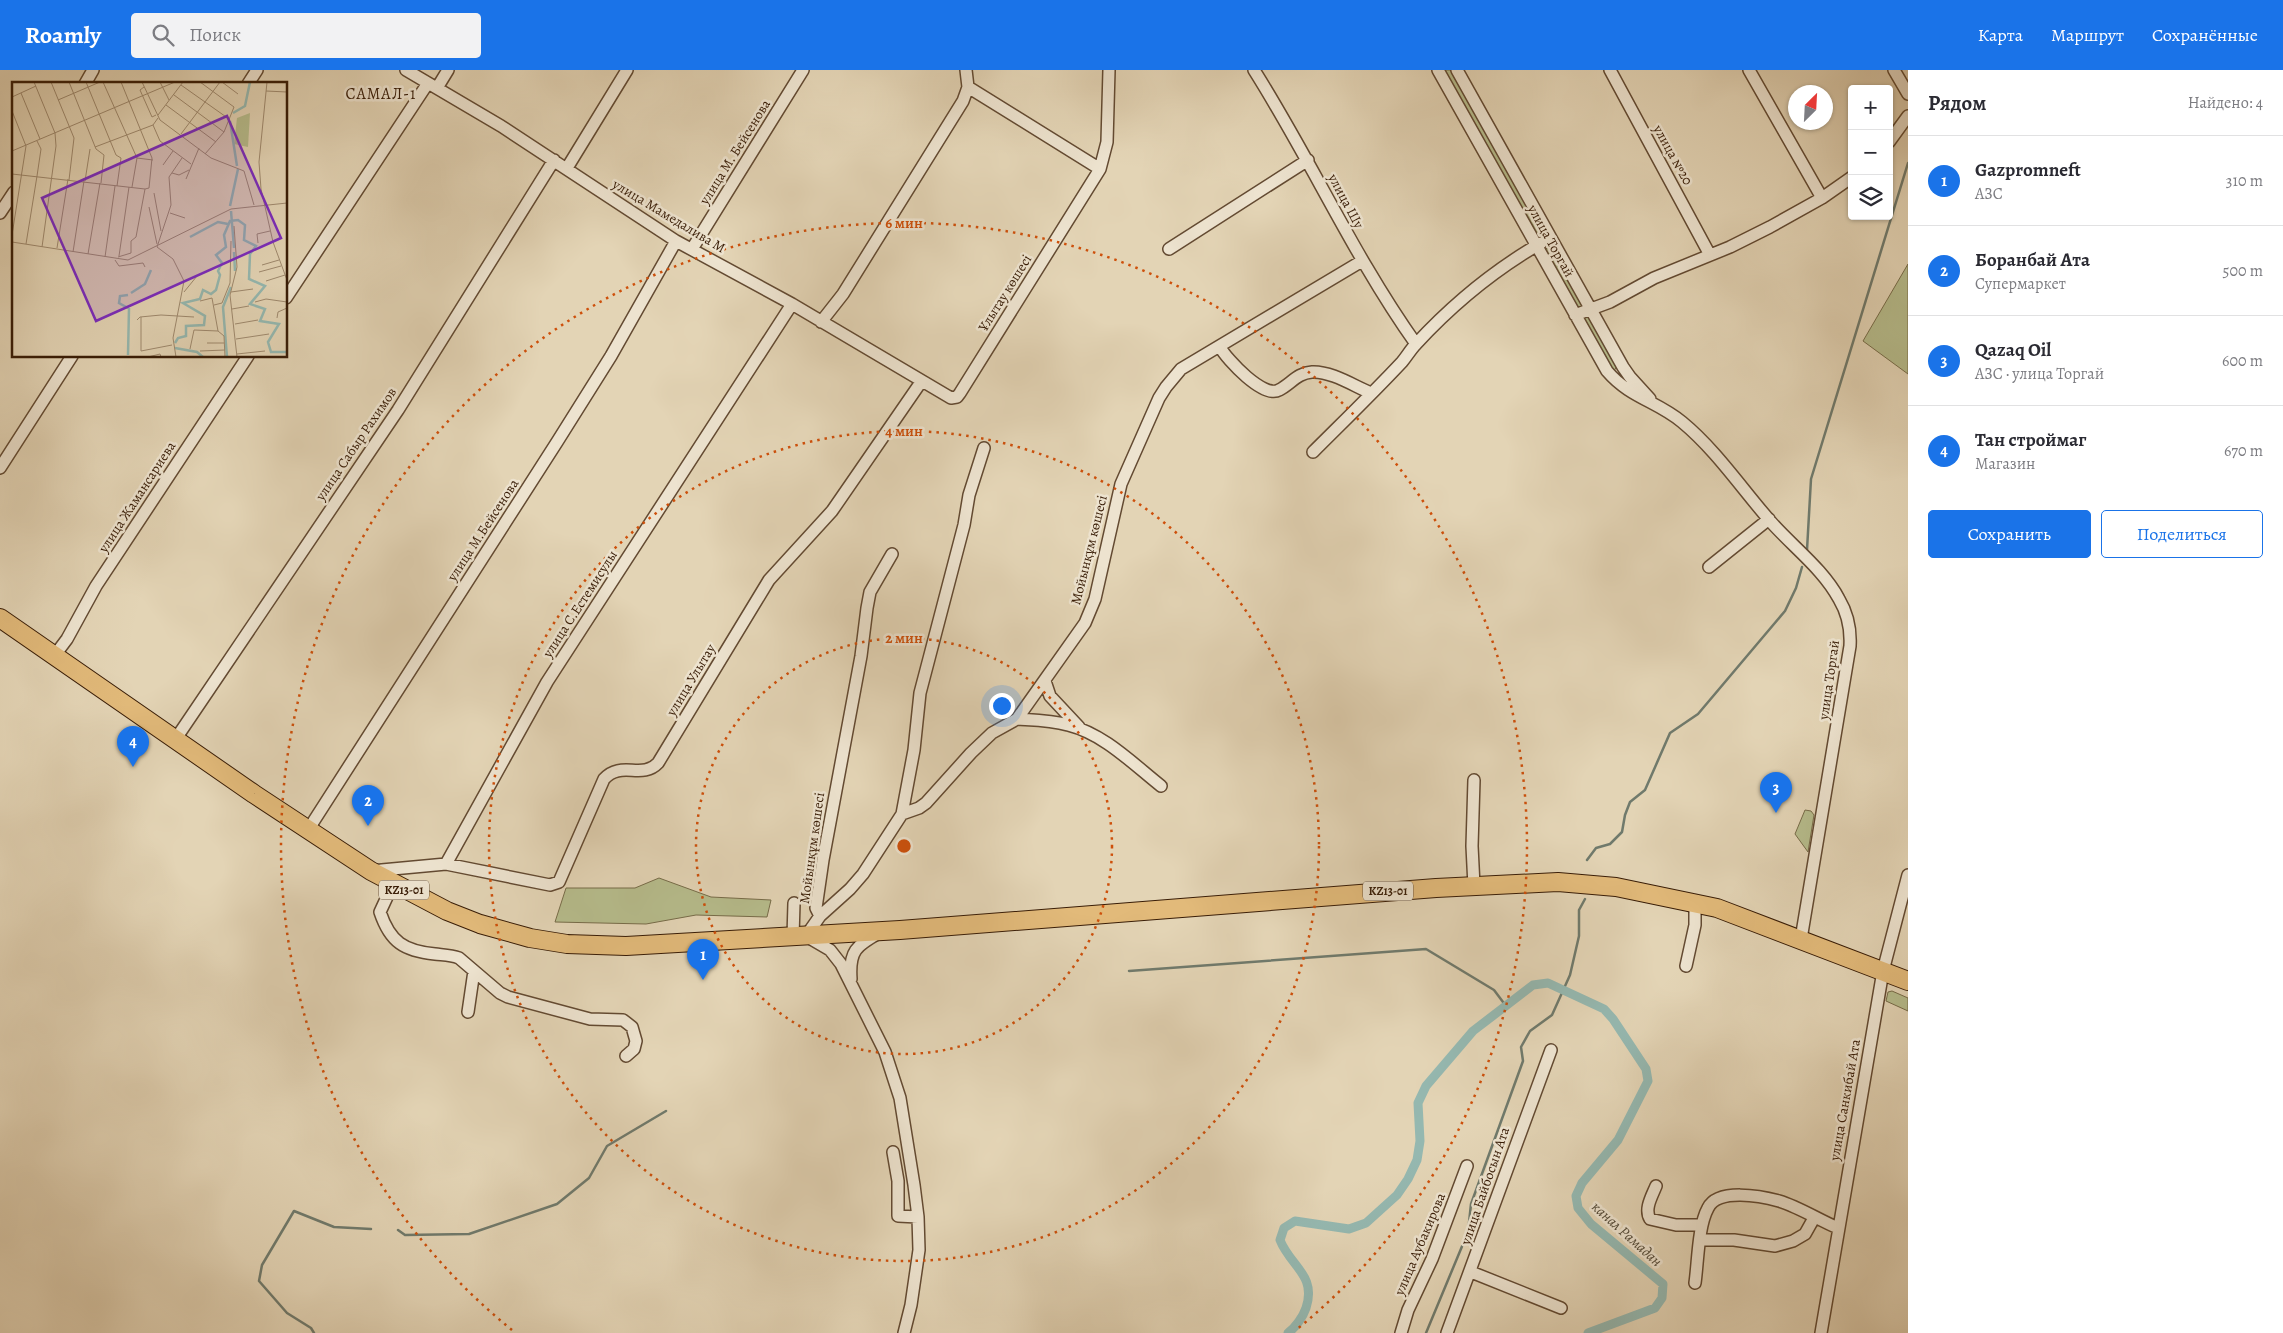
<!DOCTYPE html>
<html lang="ru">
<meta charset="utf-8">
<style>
body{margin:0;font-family:Alegreya,serif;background:#f2f2f3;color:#2b2b33}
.controls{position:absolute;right:15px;top:15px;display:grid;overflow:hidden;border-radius:5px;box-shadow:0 1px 4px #0004}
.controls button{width:45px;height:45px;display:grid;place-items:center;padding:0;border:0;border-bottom:1px solid #e1e1e2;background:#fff;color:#2b2b33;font:25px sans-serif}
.compass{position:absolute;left:1788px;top:15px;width:45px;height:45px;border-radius:50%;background:#fff;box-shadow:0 1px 4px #0004;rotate:24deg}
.you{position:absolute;left:1001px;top:635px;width:18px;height:18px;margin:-12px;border:4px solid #fff;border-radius:50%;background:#1a73e8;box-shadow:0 0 0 8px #1a73e833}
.badge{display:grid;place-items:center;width:32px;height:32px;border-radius:50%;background:#1a73e8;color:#fff;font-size:16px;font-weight:700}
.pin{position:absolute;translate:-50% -41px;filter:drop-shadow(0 1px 2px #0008)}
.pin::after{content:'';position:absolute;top:26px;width:18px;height:15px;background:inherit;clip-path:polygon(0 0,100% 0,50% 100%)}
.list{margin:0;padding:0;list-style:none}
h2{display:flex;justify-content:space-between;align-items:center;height:65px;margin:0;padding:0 20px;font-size:21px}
h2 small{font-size:16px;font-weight:400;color:#7c7c81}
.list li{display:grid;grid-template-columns:32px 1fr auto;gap:15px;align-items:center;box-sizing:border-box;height:90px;padding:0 20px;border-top:1px solid #e1e1e2}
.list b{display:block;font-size:19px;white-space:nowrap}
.list p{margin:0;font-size:16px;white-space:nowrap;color:#7c7c81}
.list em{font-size:16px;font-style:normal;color:#7c7c81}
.actions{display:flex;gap:10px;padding:15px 20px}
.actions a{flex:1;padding:11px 0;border:1px solid #1a73e8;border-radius:5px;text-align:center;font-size:18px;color:#1a73e8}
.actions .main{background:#1a73e8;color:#fff}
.icon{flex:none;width:28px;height:28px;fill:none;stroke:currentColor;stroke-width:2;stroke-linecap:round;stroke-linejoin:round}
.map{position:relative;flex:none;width:1908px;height:1263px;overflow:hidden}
header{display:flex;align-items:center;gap:30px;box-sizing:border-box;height:70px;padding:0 25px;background:#1a73e8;color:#fff}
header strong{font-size:24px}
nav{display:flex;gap:28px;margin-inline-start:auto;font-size:18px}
.search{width:350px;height:45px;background:#f2f2f3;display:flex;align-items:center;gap:12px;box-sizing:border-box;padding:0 18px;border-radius:5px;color:#7c7c81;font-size:19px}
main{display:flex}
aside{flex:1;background:#fff}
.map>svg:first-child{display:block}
.green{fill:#b6bc8c;stroke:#776c49}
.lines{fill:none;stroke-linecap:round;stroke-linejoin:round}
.stream{stroke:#707a6c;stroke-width:2.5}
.canal{stroke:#95b8b0;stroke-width:9}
.minor-casing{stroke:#634a32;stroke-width:14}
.highway-casing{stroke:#381c06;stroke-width:20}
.minor{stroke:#ede3cf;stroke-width:11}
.highway{stroke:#e2ba7a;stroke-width:18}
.ring{fill:none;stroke:#ce500b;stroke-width:2.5;stroke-dasharray:2.5 5}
.labels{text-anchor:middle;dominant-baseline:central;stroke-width:5;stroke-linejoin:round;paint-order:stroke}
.shield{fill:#ede3cf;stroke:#6e5842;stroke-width:1}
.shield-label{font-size:12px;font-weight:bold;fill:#381c06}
.street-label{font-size:14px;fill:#381c06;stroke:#ede3cf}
.water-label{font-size:15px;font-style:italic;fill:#544b39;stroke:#ede3cf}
.quarter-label{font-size:16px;letter-spacing:1px;fill:#381c06;stroke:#ede3cf}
.inset-river{fill:none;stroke:#95b8b0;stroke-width:2.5}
.inset-road{fill:none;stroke:#9f8a6f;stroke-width:1}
.view{fill:#7b2cbf;fill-opacity:0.15;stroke:#7b2cbf;stroke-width:2.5}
.inset-edge{fill:none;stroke:#381c06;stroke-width:2.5}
.centre{fill:#ce500b;stroke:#ede3cf;stroke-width:2.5}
.ring-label{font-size:15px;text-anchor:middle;font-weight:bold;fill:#ce500b;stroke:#ede3cf;stroke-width:5;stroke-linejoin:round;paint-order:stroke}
</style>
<header>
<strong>Roamly</strong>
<div class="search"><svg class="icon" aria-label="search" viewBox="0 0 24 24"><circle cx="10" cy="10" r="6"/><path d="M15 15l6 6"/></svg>Поиск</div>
<nav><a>Карта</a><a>Маршрут</a><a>Сохранённые</a></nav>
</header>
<main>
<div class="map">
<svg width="1908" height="1263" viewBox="0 0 1908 1263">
<rect width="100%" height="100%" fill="#e3d4b5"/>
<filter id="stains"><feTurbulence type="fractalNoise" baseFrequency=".004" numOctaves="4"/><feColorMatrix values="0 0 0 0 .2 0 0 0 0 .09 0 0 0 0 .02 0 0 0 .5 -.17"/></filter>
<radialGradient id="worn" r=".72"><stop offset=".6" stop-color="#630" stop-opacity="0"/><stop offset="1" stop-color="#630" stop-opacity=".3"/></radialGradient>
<path class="green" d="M 1444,0 L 1453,0 L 1545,165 L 1537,169 Z
M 1550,177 L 1584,236 L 1578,238 L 1543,180 Z
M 1908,194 L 1908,304 L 1863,271 Z
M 1589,246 L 1617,296 L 1614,301 L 1584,249 Z
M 1805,740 L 1811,741 L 1814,745 L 1808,782 L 1795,764 Z
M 659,808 L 711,827 L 771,830 L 767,847 L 696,845 L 646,854 L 555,852 L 566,818 L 635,818 Z
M 1892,921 L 1908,928 L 1908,941 L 1886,931 L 1888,922 Z"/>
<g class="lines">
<path class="stream" d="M 1807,480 L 1811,409 L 1908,93
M 1587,790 L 1596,778 L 1610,774 L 1622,762 L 1625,745 L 1630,732 L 1645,720 L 1670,663 L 1698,644 L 1785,541 L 1796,518 L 1802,497
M 1129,901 L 1426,879 L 1494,920 L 1506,936
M 398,1160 L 405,1165 L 469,1164 L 557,1134 L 589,1108 L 607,1076 L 666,1041
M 314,1263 L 311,1258 L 287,1243 L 259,1211 L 262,1195 L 294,1141 L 334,1157 L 371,1159
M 1426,1263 L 1468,1162 L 1471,1134 L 1523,991 L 1521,977 L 1530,961 L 1552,945 L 1570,905 L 1579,866 L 1579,840 L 1585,829"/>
<path class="canal" d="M 1288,1263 C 1295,1258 1303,1247 1306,1238 C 1317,1205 1290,1196 1280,1170 L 1284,1158 L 1295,1151 L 1349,1159 L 1366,1153 L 1397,1125 L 1408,1109 L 1417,1090 L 1420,1071 L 1418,1033 L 1426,1016 L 1473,961 L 1533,915 L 1548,913 L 1604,939 L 1613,949 L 1646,999 L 1648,1011 L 1618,1070 L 1582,1113 L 1576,1126 L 1578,1138 L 1591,1154 L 1663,1214 L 1662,1228 L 1655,1238 L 1588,1263"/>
<defs>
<path id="minor" d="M 406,0 L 501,56 L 676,171 L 792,234 L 951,328 L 957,327 L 960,323 L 1100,99 L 1107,72 L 1109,0
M 1254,0 C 1311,90 1354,187 1416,274
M 1438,0 L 1607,301 C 1630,328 1657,331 1682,352 C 1716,380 1742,419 1771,452 C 1793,477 1823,499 1839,529 C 1848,544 1851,558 1850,576 L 1801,869
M 1457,0 L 1623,297 L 1630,307 L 1650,329
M 1610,0 L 1710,185
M 1749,0 L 1822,128
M 1894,0 L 1908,24
M 85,14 L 93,0
M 248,14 L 257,0
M 968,17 L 1100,99
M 437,18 L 448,0
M 1889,72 L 1908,46
M 567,98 L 627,0
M 0,143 L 14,122
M 692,179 L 803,0
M 1169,179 L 1308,90
M 286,228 L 428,13
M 1575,245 L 1610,232 L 1654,208 L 1730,177 L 1770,157 L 1822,128 L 1852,107
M 821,252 L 843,224 L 963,31 L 968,17 L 966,0
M 1220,277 C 1227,290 1264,329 1279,320 C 1291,314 1297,303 1312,302 C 1331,301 1354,316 1371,323
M 1313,382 C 1343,352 1373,323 1402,292 C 1407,286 1411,279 1416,274 C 1452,235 1496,199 1541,173
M 0,398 L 72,286
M 1709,497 L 1769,449
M 55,585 L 67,569 L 96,516 L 248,286
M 1045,611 L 1050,626 L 1079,657
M 1017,649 C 1034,650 1051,650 1068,655 C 1104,664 1132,693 1161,716
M 175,670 L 398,340 L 554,90
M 902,744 L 919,738 L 926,733 L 971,683 L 992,663 L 1017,649 L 1085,553 L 1095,529 L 1121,414 L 1159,328 L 1166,317 L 1181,299 L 1362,191
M 308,760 L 557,372 L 611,286 L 676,171
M 446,794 L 547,612 L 792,234
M 371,801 L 446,794 L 550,815 L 559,812 L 604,709 C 621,690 642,710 658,693 L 769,510 L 832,441 L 921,312
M 393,814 L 380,842 C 390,872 404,881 435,884 C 443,885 451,885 459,888 L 500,923 L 508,927 L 590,949 L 623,950 L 632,957 L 636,971 L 634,979 L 626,986
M 1474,816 L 1472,776 L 1474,710
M 820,846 L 816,838 L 823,790 L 861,586 L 867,538 L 870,522 L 892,484
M 793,867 L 794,833
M 1686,896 L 1695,855 L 1695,832
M 851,909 C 849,881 856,876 879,863
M 468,942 L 474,901
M 893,1082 L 898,1111 L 898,1146 L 918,1147
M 1656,1116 C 1652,1126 1644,1139 1650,1149 L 1676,1155 L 1702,1155
M 1701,1170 L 1734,1170 L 1775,1176 L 1793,1171 L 1805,1164 L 1814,1148
M 1471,1202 L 1561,1238
M 1695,1213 C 1698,1192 1698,1156 1708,1138 C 1718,1118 1761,1126 1779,1131 C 1799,1137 1819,1150 1838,1158
M 904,1263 L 911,1235 L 919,1180 L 918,1147 L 914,1115 L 900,1028 L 885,982 L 841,894 L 830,880 L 806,866 L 820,846 L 850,819 L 863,804 L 902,744 L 914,680 L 920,623 L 964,455 L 969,425 L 984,378
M 1401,1263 L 1408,1240 L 1432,1189 L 1467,1096
M 1447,1263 L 1551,980
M 1821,1263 L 1883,901 L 1908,805"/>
<path id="highway" d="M 0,548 L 254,724 L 371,801 L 447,841 L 480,854 L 530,868 L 567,874 L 626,876 L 900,860 L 1436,818 L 1558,812 L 1616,817 L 1717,838 L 1908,911"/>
</defs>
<use href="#minor" class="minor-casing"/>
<use href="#highway" class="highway-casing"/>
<use href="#minor" class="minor"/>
<use href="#highway" class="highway"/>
</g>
<g class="ring">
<circle cx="904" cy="776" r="208"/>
<circle cx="904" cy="776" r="415"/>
<path d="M512 1260A623 623 0 1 1 1296 1260"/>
</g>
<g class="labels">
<g class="shield">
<rect x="379" y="810.5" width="50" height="19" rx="4"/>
<rect x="1363" y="811.5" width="50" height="19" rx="4"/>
</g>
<g class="shield-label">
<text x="404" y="820">KZ13-01</text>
<text x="1388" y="821">KZ13-01</text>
</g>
<g class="street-label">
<text transform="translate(735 82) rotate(-58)">улица М. Бейсенова</text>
<text transform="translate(1673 85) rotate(61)">улица №20</text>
<text transform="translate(1346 131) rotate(62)">улица Шу</text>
<text transform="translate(669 146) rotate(31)">улица Мамедалива М</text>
<text transform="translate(1551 171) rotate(61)">улица Торгай</text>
<text transform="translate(1005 223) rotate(-58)">Ұлытау көшесі</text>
<text transform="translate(356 374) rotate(-56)">улица Сабыр Рахимов</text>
<text transform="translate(137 427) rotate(-57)">улица Жамансариева</text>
<text transform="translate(483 460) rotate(-57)">улица М.Бейсенова</text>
<text transform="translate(1089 480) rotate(-76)">Мойынқұм көшесі</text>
<text transform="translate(580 534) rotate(-57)">улица С.Естемисулы</text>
<text transform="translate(691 610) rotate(-59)">улица Улытау</text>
<text transform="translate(1829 610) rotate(-82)">улица Торгай</text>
<text transform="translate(812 778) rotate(-82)">Мойынқұм көшесі</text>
<text transform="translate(1845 1030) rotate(-80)">улица Санкибай Ата</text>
<text transform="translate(1485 1116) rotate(-71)">улица Байбосын Ата</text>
<text transform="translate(1420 1174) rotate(-67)">улица Аубакирова</text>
</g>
<g class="water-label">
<text transform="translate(1627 1164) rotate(42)">канал Рамадан</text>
</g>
<g class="quarter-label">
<text x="381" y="24">САМАЛ-1</text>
</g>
</g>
<g transform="translate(12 12)">
<rect width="275" height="275" fill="#e3d4b5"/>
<path d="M 238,31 L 236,65 L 222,62 L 225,36 Z" fill="#b6bc8c"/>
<path class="inset-river" d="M 221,31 L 233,24 L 238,0M 218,39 L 225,84M 218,124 L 226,87M 219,129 L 222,166M 178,155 L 206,140 L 216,142M 222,170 L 223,189M 119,211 L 133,202 L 139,188M 116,226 L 107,221 L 108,214 L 116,213M 163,261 L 166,256 L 174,254 L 174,244 L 192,243 L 193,234 L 171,221 L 188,217 L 191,208 L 199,212 L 204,208 L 208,193 L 206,189 L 210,181 L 204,173 L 214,165 L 212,153 L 218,139 L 226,138 L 233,143 L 232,158 L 244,164 L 238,172 L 237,197 L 253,204 L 238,222 L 253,227 L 248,239 L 267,242 L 256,260 L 259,270 L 275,270M 163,266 L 185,270 L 191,275M 116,273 L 117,226M 215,275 L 211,225 L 219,205"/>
<path class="inset-road" d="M 22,0 L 43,51 L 44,64 L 30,165M 39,0 L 62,56 L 57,98M 57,0 L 84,67 L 92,73 L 89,101M 74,0 L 104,73 L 109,76 L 105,104M 91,0 L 125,76 L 120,105M 109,0 L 140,76 L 137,106 L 133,107M 130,0 L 148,38 L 199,76 L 232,89 L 242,123M 148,0 L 157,18M 188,0 L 222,25 L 212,50 L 193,72M 210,0 L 226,12M 255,0 L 247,80 L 249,107 L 261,160 L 275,198M 169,3 L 217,37M 132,5 L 128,8 L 140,35 L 144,33M 254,9 L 275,10M 9,11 L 28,57M 162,13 L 212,50M 0,15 L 24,4M 46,18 L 88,0M 154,23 L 204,60M 0,29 L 14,64 L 0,153M 146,33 L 171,0M 141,43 L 148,59 L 179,82M 169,52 L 208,0M 25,59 L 29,67 L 25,94M 83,65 L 141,43 L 146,36M 0,69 L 163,0M 125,76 L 141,78M 151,83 L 161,69M 160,91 L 167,93 L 177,88M 0,92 L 133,107M 174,97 L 187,66M 73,99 L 78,67M 142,111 L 149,149M 137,125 L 145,162M 158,131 L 173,136M 222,144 L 225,185 L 218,213 L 225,275M 0,160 L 116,178 L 219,127 L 275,121M 246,161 L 245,152 L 258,149M 14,162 L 25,94M 45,166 L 56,97M 61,170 L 72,99M 76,172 L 88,101M 107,174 L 117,105M 93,175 L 103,104M 106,175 L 119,171 L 119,159 L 124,155 L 133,107M 103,178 L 107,184 L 131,181 L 133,185M 250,183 L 267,178M 247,190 L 269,184M 254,199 L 273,193M 172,210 L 185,194M 219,210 L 241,207M 275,211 L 275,228M 188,219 L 200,216 L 206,249M 243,220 L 254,217 L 275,220M 202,223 L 210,221 L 218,201 L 219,159M 220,227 L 237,224M 129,235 L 129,269 L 160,263M 265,236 L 266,230 L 275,226M 125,238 L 128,235 L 149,233 L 182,235M 223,242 L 246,238M 206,249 L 212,254 L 213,275M 224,257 L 257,252M 195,261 L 212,261M 178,267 L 182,248 L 206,249M 188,269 L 213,268M 225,272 L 253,269M 136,275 L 148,272 L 149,275M 164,275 L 161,256 L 172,199 L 161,177 L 145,165 L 159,123 L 157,95 L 170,76"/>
<path class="view" d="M 215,34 L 269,156 L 84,239 L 30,116 Z"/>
<rect width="275" height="275" class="inset-edge"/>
</g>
<circle cx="904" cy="776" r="8" class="centre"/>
<g class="ring-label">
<text x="904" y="158">6 мин</text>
<text x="904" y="366">4 мин</text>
<text x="904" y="573">2 мин</text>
</g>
<rect width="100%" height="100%" filter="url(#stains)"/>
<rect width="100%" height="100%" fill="url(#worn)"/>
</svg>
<div class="controls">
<button>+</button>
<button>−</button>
<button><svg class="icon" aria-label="layers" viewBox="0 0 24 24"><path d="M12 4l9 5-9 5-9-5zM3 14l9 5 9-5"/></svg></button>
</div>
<svg class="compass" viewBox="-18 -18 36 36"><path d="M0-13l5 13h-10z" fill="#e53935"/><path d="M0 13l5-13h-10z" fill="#7c7c81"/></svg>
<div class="you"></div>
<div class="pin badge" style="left:703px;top:910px">1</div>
<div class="pin badge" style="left:368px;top:756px">2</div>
<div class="pin badge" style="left:1776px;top:743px">3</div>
<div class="pin badge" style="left:133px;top:697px">4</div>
</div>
<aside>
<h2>Рядом<small>Найдено: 4</small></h2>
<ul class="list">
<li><span class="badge">1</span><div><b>Gazpromneft</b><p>АЗС</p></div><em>310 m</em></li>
<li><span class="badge">2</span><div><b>Боранбай Ата</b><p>Супермаркет</p></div><em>500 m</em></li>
<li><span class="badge">3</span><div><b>Qazaq Oil</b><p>АЗС · улица Торгай</p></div><em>600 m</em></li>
<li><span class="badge">4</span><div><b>Тан строймаг</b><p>Магазин</p></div><em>670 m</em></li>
</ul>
<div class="actions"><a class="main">Сохранить</a><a>Поделиться</a></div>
</aside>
</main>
